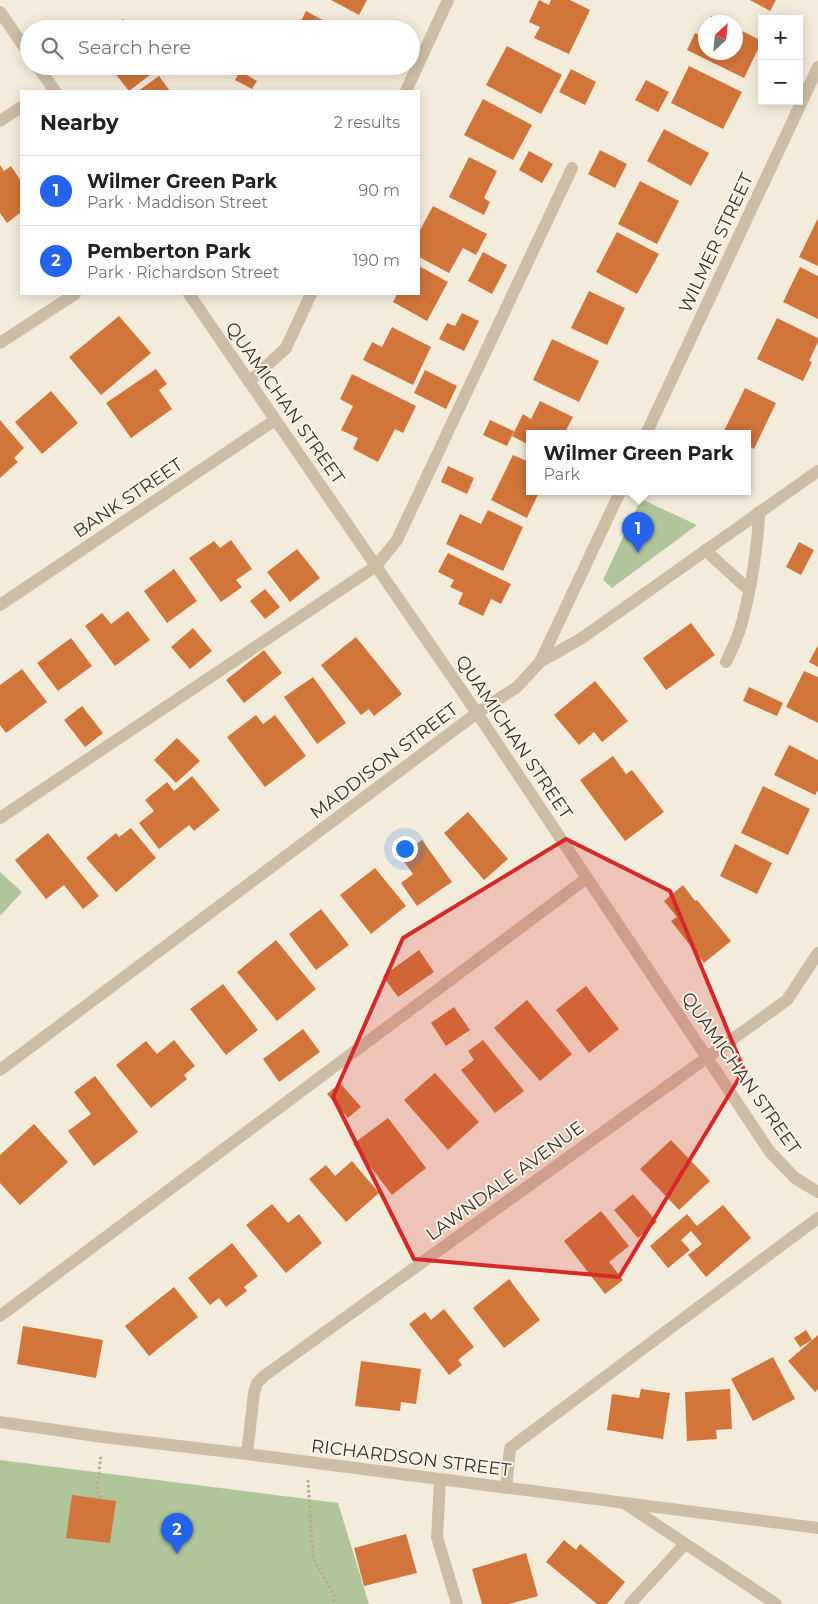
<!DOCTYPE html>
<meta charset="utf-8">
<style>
body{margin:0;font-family:Montserrat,sans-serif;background:#f2f2f2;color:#202124}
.controls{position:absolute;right:15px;top:15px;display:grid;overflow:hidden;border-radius:0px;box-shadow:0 2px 12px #0003}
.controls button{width:45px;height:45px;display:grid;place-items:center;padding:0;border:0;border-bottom:1px solid #e0e0e0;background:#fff;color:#202124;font:25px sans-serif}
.compass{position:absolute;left:698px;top:15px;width:45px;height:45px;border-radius:50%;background:#fff;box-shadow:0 2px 12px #0003;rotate:27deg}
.you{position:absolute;left:404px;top:848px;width:18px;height:18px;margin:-12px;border:4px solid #fff;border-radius:50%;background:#1a73e8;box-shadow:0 0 0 8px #1a73e833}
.badge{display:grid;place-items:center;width:32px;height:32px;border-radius:50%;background:#2563eb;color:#fff;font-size:16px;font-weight:700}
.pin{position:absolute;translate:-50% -41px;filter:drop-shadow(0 1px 2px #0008)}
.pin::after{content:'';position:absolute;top:26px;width:18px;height:15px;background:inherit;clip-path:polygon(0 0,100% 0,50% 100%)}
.popup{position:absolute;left:526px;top:430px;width:225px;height:65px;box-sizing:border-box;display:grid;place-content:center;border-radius:0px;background:#fff;filter:drop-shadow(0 1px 4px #0005);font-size:16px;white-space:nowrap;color:#757577}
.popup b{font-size:19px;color:#202124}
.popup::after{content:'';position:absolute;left:50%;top:100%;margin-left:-10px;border:10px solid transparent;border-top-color:#fff}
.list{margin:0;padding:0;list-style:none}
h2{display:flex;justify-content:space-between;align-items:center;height:65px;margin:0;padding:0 20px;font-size:21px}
h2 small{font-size:16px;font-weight:400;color:#757577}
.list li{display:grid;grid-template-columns:32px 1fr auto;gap:15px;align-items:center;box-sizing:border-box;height:70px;padding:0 20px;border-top:1px solid #e0e0e0}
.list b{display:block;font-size:19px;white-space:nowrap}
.list p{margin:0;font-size:16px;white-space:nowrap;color:#757577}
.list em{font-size:16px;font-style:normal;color:#757577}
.icon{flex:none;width:28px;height:28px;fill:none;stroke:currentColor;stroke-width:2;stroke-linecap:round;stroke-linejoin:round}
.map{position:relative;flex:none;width:818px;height:1604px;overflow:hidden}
.search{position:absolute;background:#fff;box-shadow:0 2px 12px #0003;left:20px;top:20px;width:400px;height:55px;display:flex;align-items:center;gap:12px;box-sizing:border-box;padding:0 18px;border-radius:28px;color:#757577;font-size:19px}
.panel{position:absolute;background:#fff;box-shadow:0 2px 12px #0003;left:20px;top:90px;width:400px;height:205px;border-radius:0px}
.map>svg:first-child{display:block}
.green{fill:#b0c599}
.building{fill:#d1753b}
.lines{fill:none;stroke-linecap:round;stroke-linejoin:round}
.path{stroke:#baa88f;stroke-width:3;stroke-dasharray:2.5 2.5;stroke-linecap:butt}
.service{stroke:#cebda5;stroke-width:12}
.minor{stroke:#cebda5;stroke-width:12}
.tertiary{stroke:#cebda5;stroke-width:12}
.marked{fill:#d62828;fill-opacity:0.2;stroke:#d62828;stroke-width:4;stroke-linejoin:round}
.labels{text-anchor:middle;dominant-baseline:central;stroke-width:4;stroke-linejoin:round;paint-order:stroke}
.street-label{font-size:18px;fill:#392f27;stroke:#fbf5e8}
</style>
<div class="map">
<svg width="818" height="1604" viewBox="0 0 818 1604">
<rect width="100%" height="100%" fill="#f4ecdb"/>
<path class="green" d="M 641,499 L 697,525 L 612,588 L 603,580 Z
M 0,872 L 22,892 L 0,916 Z
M 0,1460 L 338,1503 L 369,1604 L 0,1604 Z"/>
<path class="building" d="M 331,0 L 367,0 L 359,15 Z
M 539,0 L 549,5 L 551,0 L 570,0 L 590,10 L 569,54 L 534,38 L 540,27 L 529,22 Z
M 750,0 L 776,0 L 770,11 Z
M 306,11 L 339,29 L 297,29 Z
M 711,16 L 724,22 L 708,22 Z
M 123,19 L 131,29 L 110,29 Z
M 706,28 L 706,52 L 736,52 L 736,28 L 762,41 L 744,78 L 687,50 L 695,33 L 702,36 Z
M 507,46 L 562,75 L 541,114 L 486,85 Z
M 109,66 L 162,66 L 129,91 Z
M 310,66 L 326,66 L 322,73 Z
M 689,66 L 742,92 L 723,129 L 671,103 Z
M 571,69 L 596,82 L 585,105 L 559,92 Z
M 240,71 L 257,81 L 252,89 L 235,80 Z
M 159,76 L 170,91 L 138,91 Z
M 646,80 L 669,92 L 658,112 L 635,100 Z
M 483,99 L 532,125 L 513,160 L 464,135 Z
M 664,129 L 709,153 L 691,186 L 647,161 Z
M 600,150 L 627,164 L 615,188 L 588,174 Z
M 529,151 L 553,164 L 542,183 L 519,170 Z
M 469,157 L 497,171 L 484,198 L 490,202 L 484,215 L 449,197 Z
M 0,165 L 4,171 L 11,166 L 21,181 L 21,212 L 7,223 L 0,213 Z
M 640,181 L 679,201 L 657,244 L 618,224 Z
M 433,206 L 487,234 L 476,255 L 463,248 L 449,273 L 419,257 L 419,232 Z
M 818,218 L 818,266 L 799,257 Z
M 617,232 L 659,254 L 637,294 L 596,272 Z
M 483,252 L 507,265 L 492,294 L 468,281 Z
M 419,266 L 448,282 L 427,321 L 393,302 L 397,294 L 419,294 Z
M 800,267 L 818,276 L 818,319 L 783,302 Z
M 589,291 L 625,308 L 607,345 L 571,328 Z
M 462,313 L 479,321 L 464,351 L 439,339 L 447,323 L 455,326 Z
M 119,316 L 151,353 L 101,395 L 69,357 Z
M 777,318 L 818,338 L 818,342 L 809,361 L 812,362 L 803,381 L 757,359 Z
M 392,327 L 431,347 L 413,385 L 363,360 L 372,342 L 382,347 Z
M 552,339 L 599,361 L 579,402 L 533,380 Z
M 156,369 L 167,384 L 159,390 L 172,409 L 131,438 L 106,403 Z
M 425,370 L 457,386 L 446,409 L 414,393 Z
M 352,374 L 416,406 L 403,433 L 395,429 L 378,462 L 353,449 L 358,438 L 341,430 L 353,406 L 340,399 Z
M 745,388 L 776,403 L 754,449 L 747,445 L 747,434 L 723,433 Z
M 51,391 L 78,423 L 42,454 L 15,422 Z
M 540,401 L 573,417 L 564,434 L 529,434 L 529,445 L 512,436 L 523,414 L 531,419 Z
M 0,420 L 24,448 L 14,458 L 18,462 L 0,478 Z
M 490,420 L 514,431 L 507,446 L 483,435 Z
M 513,455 L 529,462 L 529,492 L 539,492 L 527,518 L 491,500 Z
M 448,466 L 474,478 L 467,494 L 441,482 Z
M 488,510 L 523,527 L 503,571 L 446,544 L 460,514 L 481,524 Z
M 231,540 L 252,569 L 236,580 L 242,587 L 221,602 L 189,558 L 214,541 L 220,548 Z
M 799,542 L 814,550 L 801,575 L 786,567 Z
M 297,549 L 320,578 L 290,602 L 267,572 Z
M 448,553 L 511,584 L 501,604 L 491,599 L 483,616 L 458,604 L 463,593 L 450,587 L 454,580 L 438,572 Z
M 174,569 L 197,601 L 167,623 L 144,591 Z
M 265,589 L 280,607 L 265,619 L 250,601 Z
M 128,611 L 150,640 L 115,666 L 85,626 L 102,613 L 111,624 Z
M 691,623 L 715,655 L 666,690 L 643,658 Z
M 193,628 L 212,651 L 190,669 L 171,647 Z
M 356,637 L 402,694 L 374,716 L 369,709 L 361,715 L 321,665 Z
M 71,638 L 92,666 L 58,691 L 37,663 Z
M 818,645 L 818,667 L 809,662 Z
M 264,650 L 282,673 L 244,703 L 226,680 Z
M 22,669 L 47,702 L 6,733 L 0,725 L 0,685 Z
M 804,671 L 818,677 L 818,723 L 786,707 Z
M 313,677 L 346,723 L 317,744 L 284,697 Z
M 595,681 L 628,721 L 602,742 L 594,732 L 579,745 L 554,715 Z
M 749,687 L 783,703 L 777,716 L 743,701 Z
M 82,706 L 103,733 L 85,747 L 64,720 Z
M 256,715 L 263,724 L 275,715 L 306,756 L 265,787 L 227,737 Z
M 177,738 L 200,761 L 176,783 L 154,760 Z
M 789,745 L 818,760 L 818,790 L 815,795 L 774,775 Z
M 613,756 L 626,774 L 632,770 L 664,812 L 625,841 L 580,780 Z
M 192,776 L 220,810 L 194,831 L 189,825 L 159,849 L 139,823 L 154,811 L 145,800 L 167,782 L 174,791 Z
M 763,786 L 810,809 L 788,855 L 741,833 Z
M 468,812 L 508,859 L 484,880 L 444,833 Z
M 131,828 L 156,858 L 116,892 L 86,858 L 116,833 L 119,837 Z
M 48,833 L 99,896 L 83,909 L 64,885 L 46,899 L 15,860 Z
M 422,840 L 452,882 L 417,906 L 401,883 L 413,874 L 400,856 Z
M 735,844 L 772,863 L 757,894 L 720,876 Z
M 375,868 L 406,906 L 371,934 L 340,895 Z
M 683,885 L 695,901 L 697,900 L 731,941 L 704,963 L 671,921 L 677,917 L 664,901 Z
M 321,909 L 349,945 L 316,970 L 289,934 Z
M 276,940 L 316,989 L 277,1021 L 237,972 Z
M 419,950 L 434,972 L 398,997 L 383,976 Z
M 223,984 L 258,1030 L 226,1055 L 190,1009 Z
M 586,986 L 619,1029 L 589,1053 L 556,1010 Z
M 527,1000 L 572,1054 L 540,1081 L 494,1028 Z
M 454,1007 L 470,1030 L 446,1046 L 431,1023 Z
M 303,1029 L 320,1052 L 279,1082 L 263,1059 Z
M 174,1040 L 195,1066 L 184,1075 L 187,1079 L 151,1108 L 116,1065 L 146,1041 L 157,1054 Z
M 483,1040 L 524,1091 L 495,1113 L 461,1070 L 474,1060 L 468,1051 Z
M 435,1073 L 479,1122 L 448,1150 L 404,1100 Z
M 95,1076 L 138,1132 L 94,1166 L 68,1131 L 91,1114 L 74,1092 Z
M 340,1083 L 361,1107 L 348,1118 L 327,1094 Z
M 388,1118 L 426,1168 L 392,1195 L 353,1144 Z
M 34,1124 L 68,1162 L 20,1205 L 0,1183 L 0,1155 Z
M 671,1140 L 710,1181 L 679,1210 L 640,1169 Z
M 352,1161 L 379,1193 L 346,1222 L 309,1179 L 326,1165 L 335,1176 Z
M 633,1194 L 657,1222 L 638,1238 L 614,1210 Z
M 272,1204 L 288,1223 L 299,1214 L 322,1243 L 286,1273 L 246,1225 Z
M 723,1205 L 751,1238 L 706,1277 L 688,1255 L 702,1244 L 691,1231 L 681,1240 L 690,1250 L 668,1268 L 650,1246 L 687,1214 L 697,1226 Z
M 601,1211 L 629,1246 L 609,1262 L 623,1280 L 605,1294 L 564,1241 Z
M 232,1243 L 258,1276 L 244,1287 L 247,1291 L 226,1307 L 219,1298 L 210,1305 L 188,1278 Z
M 509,1279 L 540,1320 L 504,1348 L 473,1308 Z
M 174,1287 L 198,1317 L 149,1356 L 125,1326 Z
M 444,1309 L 474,1347 L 458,1360 L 462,1365 L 449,1375 L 409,1324 L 425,1312 L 431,1320 Z
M 23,1326 L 103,1340 L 96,1378 L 17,1364 Z
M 806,1330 L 812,1340 L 800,1347 L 794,1338 Z
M 818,1335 L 818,1389 L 815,1392 L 788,1361 Z
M 773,1357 L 795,1399 L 753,1421 L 731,1379 Z
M 361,1361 L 421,1369 L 416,1404 L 401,1402 L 400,1411 L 355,1406 Z
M 641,1389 L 670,1393 L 663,1439 L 607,1430 L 612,1394 L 639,1398 Z
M 730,1389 L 732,1429 L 716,1430 L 717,1439 L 687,1441 L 685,1392 Z
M 72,1495 L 116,1501 L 110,1543 L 66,1538 Z
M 406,1534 L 417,1573 L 364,1586 L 354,1548 Z
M 564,1540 L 576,1550 L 580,1544 L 625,1582 L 607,1604 L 597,1604 L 546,1562 Z
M 526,1553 L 538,1596 L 509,1604 L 482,1604 L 472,1569 Z"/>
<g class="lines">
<path class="path" d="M 308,1480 L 313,1558 L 334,1595 L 334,1604
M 101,1498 L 97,1490 L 101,1455"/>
<path class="service" d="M 0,121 L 21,107
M 705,550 L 749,590
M 726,662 C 732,649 739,636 742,622 C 751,590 758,545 759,512
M 0,818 L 376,566 L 397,540 L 572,168
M 0,1316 L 587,878
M 506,1488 L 510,1448 L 818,1218
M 630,1604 L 685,1544"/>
<path class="minor" d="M 406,91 L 448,0
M 0,343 L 75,294
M 249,382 L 286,348 L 311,294
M 646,434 L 818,67
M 0,605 L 275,420
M 540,662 L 620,492
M 0,1070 L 477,713 L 517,687 L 540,662 L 582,638 L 818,471
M 0,1422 L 103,1437 L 247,1454 L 818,1528
M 247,1454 L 254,1393 L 257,1383 L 264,1376 L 787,1000 L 818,953
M 440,1480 L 437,1537 L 457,1604"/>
<path class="tertiary" d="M 0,12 L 29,54
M 37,66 L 55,91
M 189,294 L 477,713 L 770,1152 L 795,1178 L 818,1192
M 624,1503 L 776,1604"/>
</g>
<path class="marked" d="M 566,839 L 670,891 L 744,1070 L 619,1277 L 414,1259 L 333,1097 L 403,938 Z"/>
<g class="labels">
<g class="street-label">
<text transform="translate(716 243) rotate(-65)">WILMER STREET</text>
<text transform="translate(285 403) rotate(55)">QUAMICHAN STREET</text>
<text transform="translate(128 498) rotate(-34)">BANK STREET</text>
<text transform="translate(514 737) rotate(56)">QUAMICHAN STREET</text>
<text transform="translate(384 761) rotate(-37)">MADDISON STREET</text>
<text transform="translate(741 1073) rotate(55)">QUAMICHAN STREET</text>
<text transform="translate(505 1181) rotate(-36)">LAWNDALE AVENUE</text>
<text transform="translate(411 1458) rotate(7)">RICHARDSON STREET</text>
</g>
</g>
</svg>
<div class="controls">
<button>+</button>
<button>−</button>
</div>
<svg class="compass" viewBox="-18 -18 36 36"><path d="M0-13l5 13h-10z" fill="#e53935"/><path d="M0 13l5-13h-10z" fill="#757577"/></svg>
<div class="you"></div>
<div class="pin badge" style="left:638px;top:553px">1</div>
<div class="popup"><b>Wilmer Green Park</b>Park</div>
<div class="pin badge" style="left:177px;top:1554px">2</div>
<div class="search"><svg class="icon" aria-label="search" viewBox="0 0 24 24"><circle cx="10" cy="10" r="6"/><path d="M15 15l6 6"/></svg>Search here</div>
<section class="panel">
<h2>Nearby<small>2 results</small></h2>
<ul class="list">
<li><span class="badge">1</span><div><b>Wilmer Green Park</b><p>Park · Maddison Street</p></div><em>90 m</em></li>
<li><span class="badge">2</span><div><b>Pemberton Park</b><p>Park · Richardson Street</p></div><em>190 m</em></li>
</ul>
</section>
</div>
